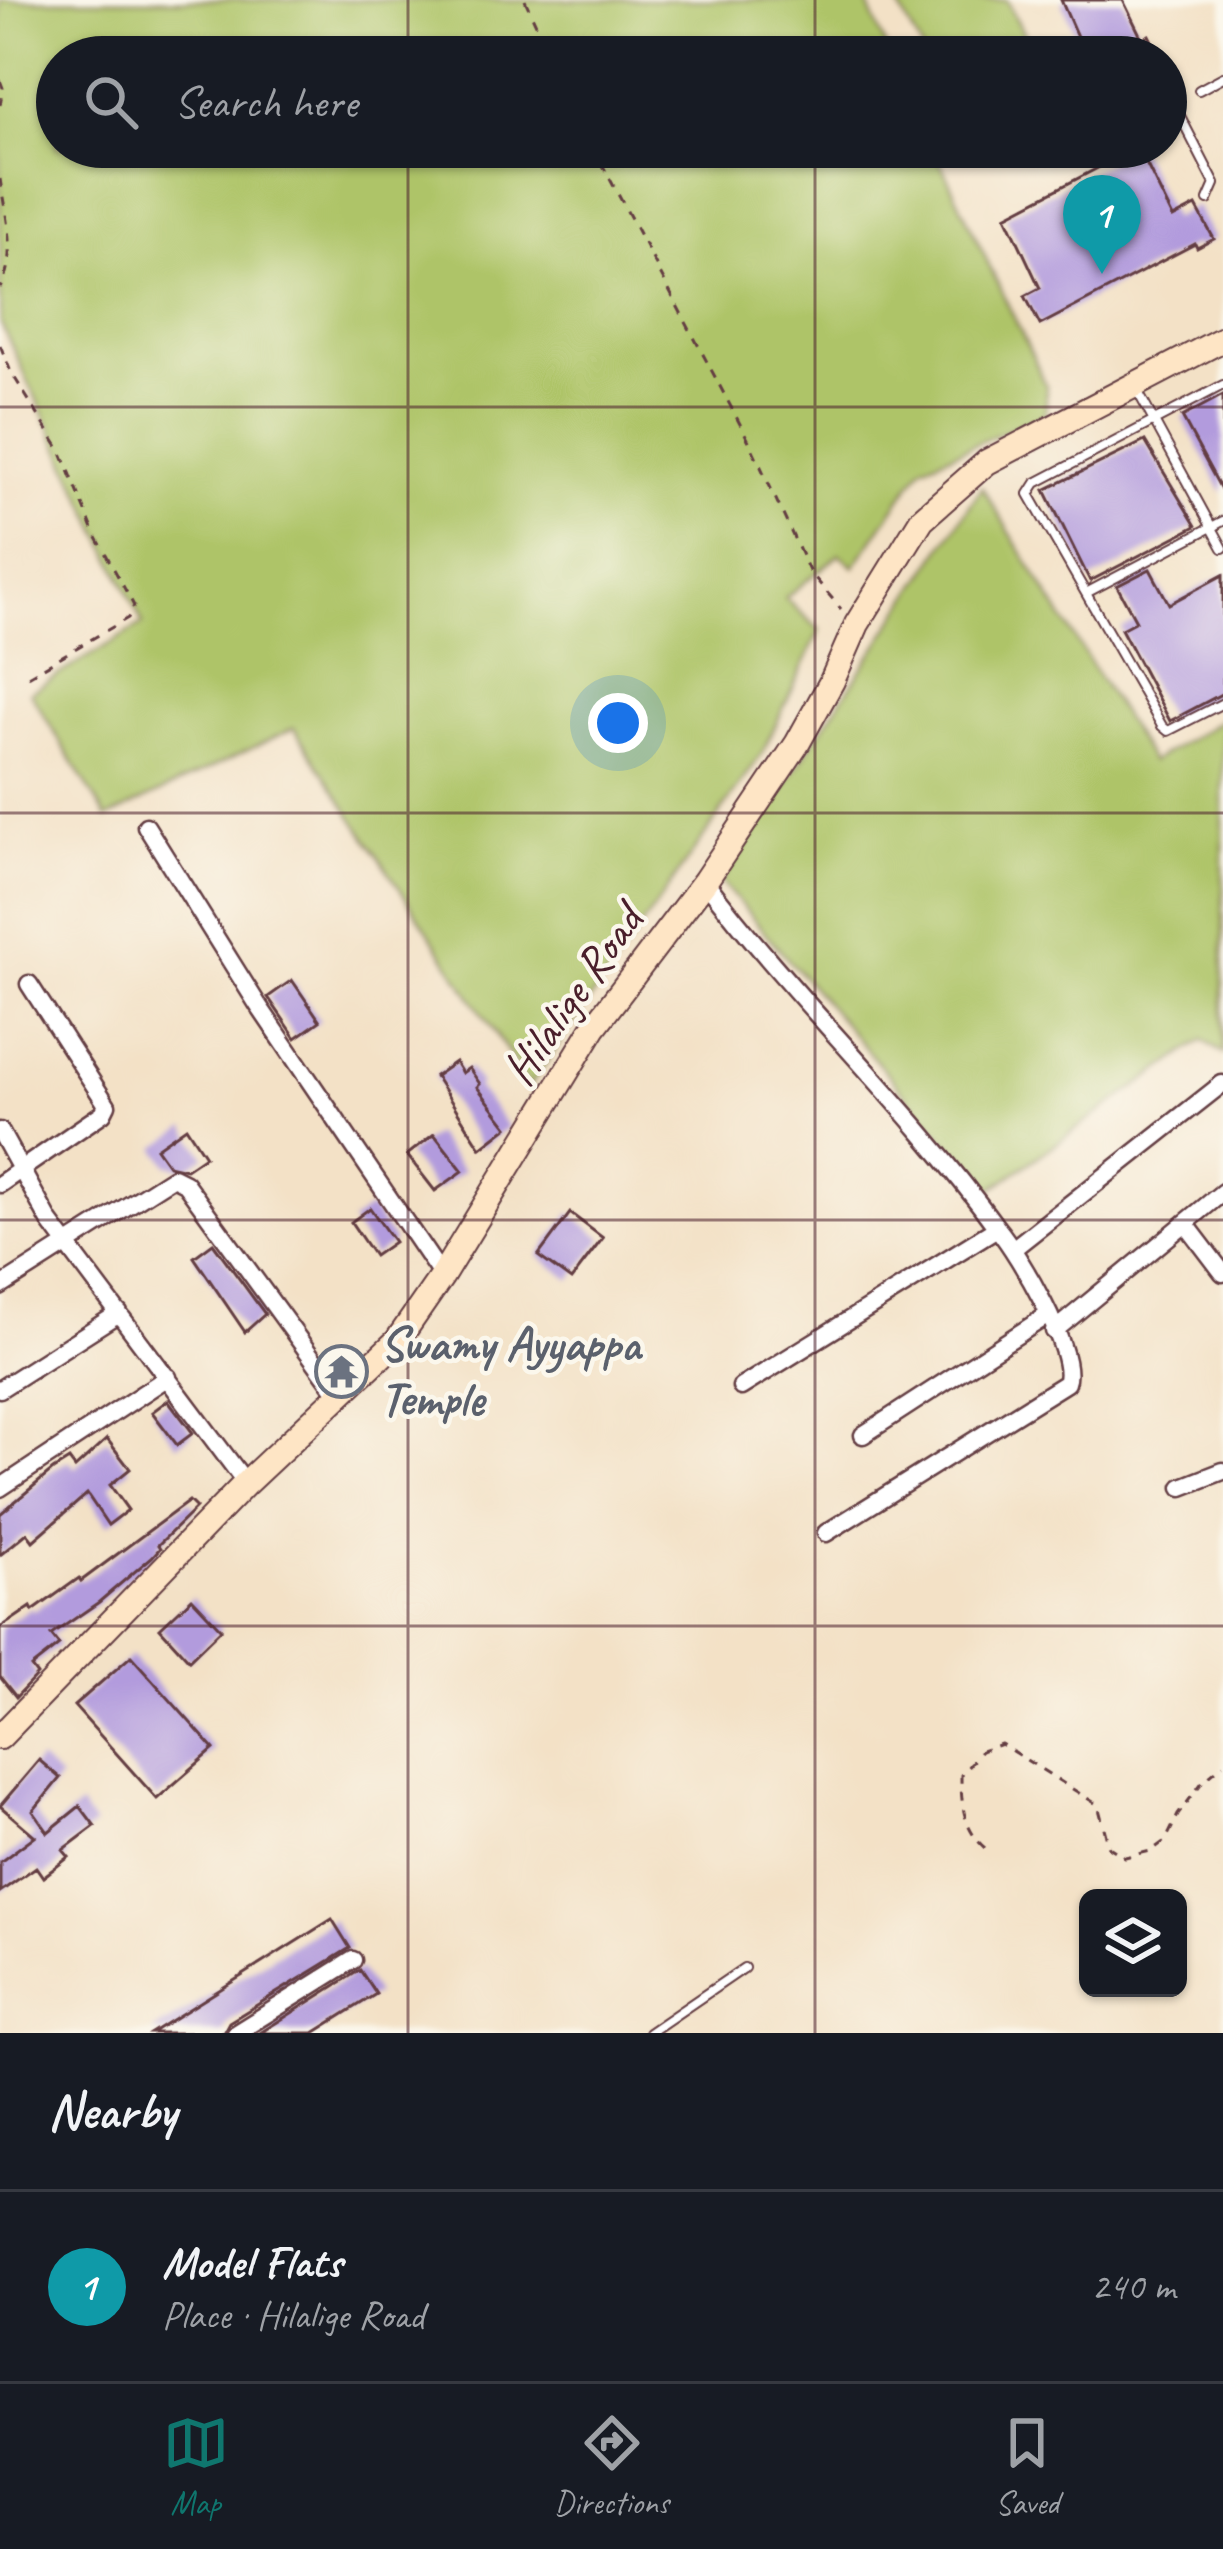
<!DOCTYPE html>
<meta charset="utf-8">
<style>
body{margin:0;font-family:Caveat,sans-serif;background:#242831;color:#f1f3f6}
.controls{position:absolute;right:36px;bottom:36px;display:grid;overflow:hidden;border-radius:18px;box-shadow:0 3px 9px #0004}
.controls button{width:108px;height:108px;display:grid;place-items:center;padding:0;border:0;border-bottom:3px solid #363941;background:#171b24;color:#f1f3f6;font:60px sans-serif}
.you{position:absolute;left:618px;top:723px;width:42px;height:42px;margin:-30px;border:9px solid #fff;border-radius:50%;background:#1a73e8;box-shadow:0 0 0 18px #1a73e833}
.badge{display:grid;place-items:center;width:78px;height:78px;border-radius:50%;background:#0f766e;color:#fff;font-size:39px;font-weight:700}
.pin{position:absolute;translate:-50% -99px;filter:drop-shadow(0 3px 6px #0008)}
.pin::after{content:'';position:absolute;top:63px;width:42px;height:36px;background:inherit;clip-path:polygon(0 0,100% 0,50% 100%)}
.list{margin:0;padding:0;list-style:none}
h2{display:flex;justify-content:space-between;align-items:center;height:156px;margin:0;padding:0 48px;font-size:51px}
h2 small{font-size:39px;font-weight:400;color:#9ea1a6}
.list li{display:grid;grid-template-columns:78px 1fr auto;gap:36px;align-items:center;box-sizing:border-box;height:192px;padding:0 48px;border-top:3px solid #363941}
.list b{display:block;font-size:45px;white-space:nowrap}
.list p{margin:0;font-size:39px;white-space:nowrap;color:#9ea1a6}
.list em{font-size:39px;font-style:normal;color:#9ea1a6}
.icon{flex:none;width:66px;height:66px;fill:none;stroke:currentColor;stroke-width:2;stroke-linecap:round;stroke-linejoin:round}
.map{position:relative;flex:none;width:1223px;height:2033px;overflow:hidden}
.search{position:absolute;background:#171b24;box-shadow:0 3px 9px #0004;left:36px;right:36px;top:36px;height:132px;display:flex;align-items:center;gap:30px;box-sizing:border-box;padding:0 42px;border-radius:66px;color:#9ea1a6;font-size:45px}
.sheet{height:348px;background:#171b24}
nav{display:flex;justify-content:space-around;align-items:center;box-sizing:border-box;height:168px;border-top:3px solid #363941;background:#171b24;font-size:33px;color:#9ea1a6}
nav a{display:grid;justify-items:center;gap:6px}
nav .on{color:#0f766e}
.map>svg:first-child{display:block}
.green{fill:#aec468;stroke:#7c724a;stroke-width:3}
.building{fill:#b29bdd}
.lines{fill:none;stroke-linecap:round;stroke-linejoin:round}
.lane-casing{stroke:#633c42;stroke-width:12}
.street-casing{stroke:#633c42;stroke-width:21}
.secondary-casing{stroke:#633c42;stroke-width:28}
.path{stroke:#633c42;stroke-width:3;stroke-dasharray:9 9;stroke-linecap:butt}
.lane{stroke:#fff;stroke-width:8}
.street{stroke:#fff;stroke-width:16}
.secondary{stroke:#fee5c5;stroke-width:24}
.grid{fill:none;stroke:#4a1f2b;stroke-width:3;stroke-opacity:0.55}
.labels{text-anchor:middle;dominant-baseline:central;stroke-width:9;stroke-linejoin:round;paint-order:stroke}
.street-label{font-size:48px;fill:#4a1f2b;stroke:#fbf7ec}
.worship-label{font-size:48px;font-weight:bold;fill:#5b616d;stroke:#fbf7ec;text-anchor:start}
</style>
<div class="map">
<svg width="1223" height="2033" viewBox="0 0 1223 2033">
<rect width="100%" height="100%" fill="#fbf7ec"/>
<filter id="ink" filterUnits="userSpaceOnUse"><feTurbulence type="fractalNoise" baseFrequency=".00833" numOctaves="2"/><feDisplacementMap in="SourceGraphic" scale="24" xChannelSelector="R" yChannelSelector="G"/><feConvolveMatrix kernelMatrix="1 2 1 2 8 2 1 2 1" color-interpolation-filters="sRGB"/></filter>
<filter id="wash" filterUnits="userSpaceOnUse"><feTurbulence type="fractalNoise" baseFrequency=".004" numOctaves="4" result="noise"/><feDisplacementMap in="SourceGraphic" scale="48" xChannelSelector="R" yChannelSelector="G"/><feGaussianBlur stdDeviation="2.7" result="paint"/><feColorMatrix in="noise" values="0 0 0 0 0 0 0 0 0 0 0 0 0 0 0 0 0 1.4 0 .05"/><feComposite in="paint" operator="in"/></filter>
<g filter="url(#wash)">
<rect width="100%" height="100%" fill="#f3e1c6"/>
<path class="green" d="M 0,0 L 866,0 L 890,57 L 57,57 L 57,147 L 933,147 L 1046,385 L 1046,414 L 923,466 L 854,567 L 840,554 L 785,598 L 820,630 L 763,752 L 530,1086 L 294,728 L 107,818 L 30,692 L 143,624 L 0,322 Z
M 896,0 L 1007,0 L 1033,53 L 1026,57 L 926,57 Z
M 982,487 L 1151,762 L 1223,719 L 1223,1054 L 1203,1040 L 989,1191 L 721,882 Z"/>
<g id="blocks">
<path class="building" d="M 1061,0 L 1123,0 L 1142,39 L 1149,35 L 1160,57 L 1086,57 Z
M 1138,147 L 1173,218 L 1196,206 L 1214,239 L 1197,248 L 1195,244 L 1040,325 L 1025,296 L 1040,288 L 1006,216 Z
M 1223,395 L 1223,493 L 1182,417 Z
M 1145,441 L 1196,526 L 1090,581 L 1045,490 Z
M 1150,569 L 1169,604 L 1223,575 L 1223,693 L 1170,721 L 1121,629 L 1136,621 L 1117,586 Z
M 292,980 L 320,1021 L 296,1038 L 268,997 Z
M 455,1062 L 462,1073 L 469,1068 L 480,1084 L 477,1087 L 508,1127 L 481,1148 L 435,1076 Z
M 186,1127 L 205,1156 L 186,1169 L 168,1165 L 156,1148 Z
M 434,1134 L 463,1171 L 435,1191 L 407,1155 Z
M 370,1208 L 394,1242 L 374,1256 L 351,1222 Z
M 570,1213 L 603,1238 L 571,1280 L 538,1256 Z
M 213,1243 L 265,1314 L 245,1332 L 194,1257 Z
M 168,1400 L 193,1433 L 177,1445 L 152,1412 Z
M 107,1439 L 130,1469 L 110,1485 L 128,1510 L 108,1525 L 87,1494 L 33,1541 L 27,1533 L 0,1555 L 0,1514 L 53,1470 L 69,1460 L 75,1468 Z
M 189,1501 L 196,1508 L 158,1545 L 160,1548 L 152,1557 L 99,1602 L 51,1635 L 59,1645 L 31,1667 L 37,1675 L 16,1697 L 0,1677 L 0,1628 L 31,1607 L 33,1611 L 79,1578 L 81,1581 Z
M 192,1598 L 221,1629 L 189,1660 L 160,1628 Z
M 131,1656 L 214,1749 L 157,1799 L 74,1706 Z
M 39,1760 L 60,1778 L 33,1811 L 48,1832 L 80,1806 L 95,1826 L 63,1850 L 69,1857 L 43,1877 L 36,1867 L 0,1892 L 0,1862 L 35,1836 L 0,1806 Z
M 332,1919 L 350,1948 L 229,2022 L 223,2033 L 151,2033 Z
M 360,1970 L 376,1994 L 314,2033 L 260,2033 Z"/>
</g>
</g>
<g filter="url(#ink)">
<use href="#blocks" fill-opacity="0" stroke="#633c42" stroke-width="3"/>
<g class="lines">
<defs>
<path id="lane" d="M 1199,90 L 1223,77
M 1179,114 L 1215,184 L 1208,200
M 1223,385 L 1036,483 L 1029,494 L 1162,726 L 1168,731 L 1223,703
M 1138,392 L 1223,548
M 1086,593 L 1223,521
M 649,2033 L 744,1968"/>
<path id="street" d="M 146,826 L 258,1005 L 442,1276
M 705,881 C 796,1001 908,1105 997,1228 L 741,1387
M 0,1131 L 50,1222 L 246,1483
M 0,1184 L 103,1113 L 107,1105 L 29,984
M 1185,1223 L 1223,1273
M 1014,1248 L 1222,1084
M 0,1287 L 173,1177 L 185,1183 L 340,1396
M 1054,1331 L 1223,1192
M 0,1389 L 119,1313
M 863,1435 L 1048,1315
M 1182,1487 L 1223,1471
M 0,1488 L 168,1377
M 826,1533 L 1066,1383 C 1078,1354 1018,1253 997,1228
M 236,2033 L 353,1960"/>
<path id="secondary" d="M 0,1737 L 246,1483 L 397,1341 L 442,1276 L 594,1027 L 705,881 L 797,744 L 832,681 L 857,624 L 922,519 L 987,462 L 1223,339"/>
</defs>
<use href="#lane" class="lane-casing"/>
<use href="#street" class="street-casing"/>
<use href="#secondary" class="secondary-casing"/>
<path class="path" d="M 525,0 L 551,57
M 0,80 L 3,88 L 0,105
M 593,147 L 749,441 L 809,571 L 841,609
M 0,179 C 5,215 18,255 0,288
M 0,345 L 11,372 L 62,453 L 94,532 L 134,606 L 128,618 L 28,676
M 985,1848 C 963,1829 961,1803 961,1775 L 981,1751 L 1001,1744 L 1098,1805 L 1109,1847 L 1125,1857 L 1151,1851 L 1166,1840 L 1178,1815 L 1203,1781 L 1223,1764"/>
<use href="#lane" class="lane"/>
<use href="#street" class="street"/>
<use href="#secondary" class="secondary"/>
</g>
</g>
<path class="grid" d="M 408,0 L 408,57M 815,0 L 815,57M 408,147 L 408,2033M 815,147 L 815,2033M 0,407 L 1223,407M 0,813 L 1223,813M 0,1220 L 1223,1220M 0,1626 L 1223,1626"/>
<defs>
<symbol id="temple-ring" viewBox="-11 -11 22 22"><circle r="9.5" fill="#fbf7ec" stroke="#6b7280" stroke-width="1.5"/><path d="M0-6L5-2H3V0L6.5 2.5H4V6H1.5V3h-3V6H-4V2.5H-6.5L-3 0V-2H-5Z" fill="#6b7280"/></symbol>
</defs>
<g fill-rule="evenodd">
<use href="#temple-ring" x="312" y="1342" width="59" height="59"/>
</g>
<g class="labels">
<g class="street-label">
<text transform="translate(572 995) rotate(-55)">Hilalige Road</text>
</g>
<g class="worship-label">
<text x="380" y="1344">Swamy Ayyappa<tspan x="380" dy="55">Temple</tspan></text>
</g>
</g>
</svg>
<div class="controls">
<button><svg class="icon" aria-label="layers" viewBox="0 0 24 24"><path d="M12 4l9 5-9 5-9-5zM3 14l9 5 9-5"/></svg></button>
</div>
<div class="you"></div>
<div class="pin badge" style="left:1102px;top:274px;background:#0f9aa8">1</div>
<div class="search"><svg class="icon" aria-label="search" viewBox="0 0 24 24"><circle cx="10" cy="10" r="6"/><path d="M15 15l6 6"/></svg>Search here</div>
</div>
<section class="sheet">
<h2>Nearby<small></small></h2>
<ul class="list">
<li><span class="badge" style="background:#0f9aa8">1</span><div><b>Model Flats</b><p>Place · Hilalige Road</p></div><em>240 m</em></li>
</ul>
</section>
<nav>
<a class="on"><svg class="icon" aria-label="map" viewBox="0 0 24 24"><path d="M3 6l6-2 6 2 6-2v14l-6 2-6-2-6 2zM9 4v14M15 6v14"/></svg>Map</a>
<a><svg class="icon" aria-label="directions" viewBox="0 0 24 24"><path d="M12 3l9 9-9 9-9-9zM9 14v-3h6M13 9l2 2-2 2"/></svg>Directions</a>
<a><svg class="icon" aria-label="saved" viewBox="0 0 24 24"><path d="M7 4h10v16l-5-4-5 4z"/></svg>Saved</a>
</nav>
